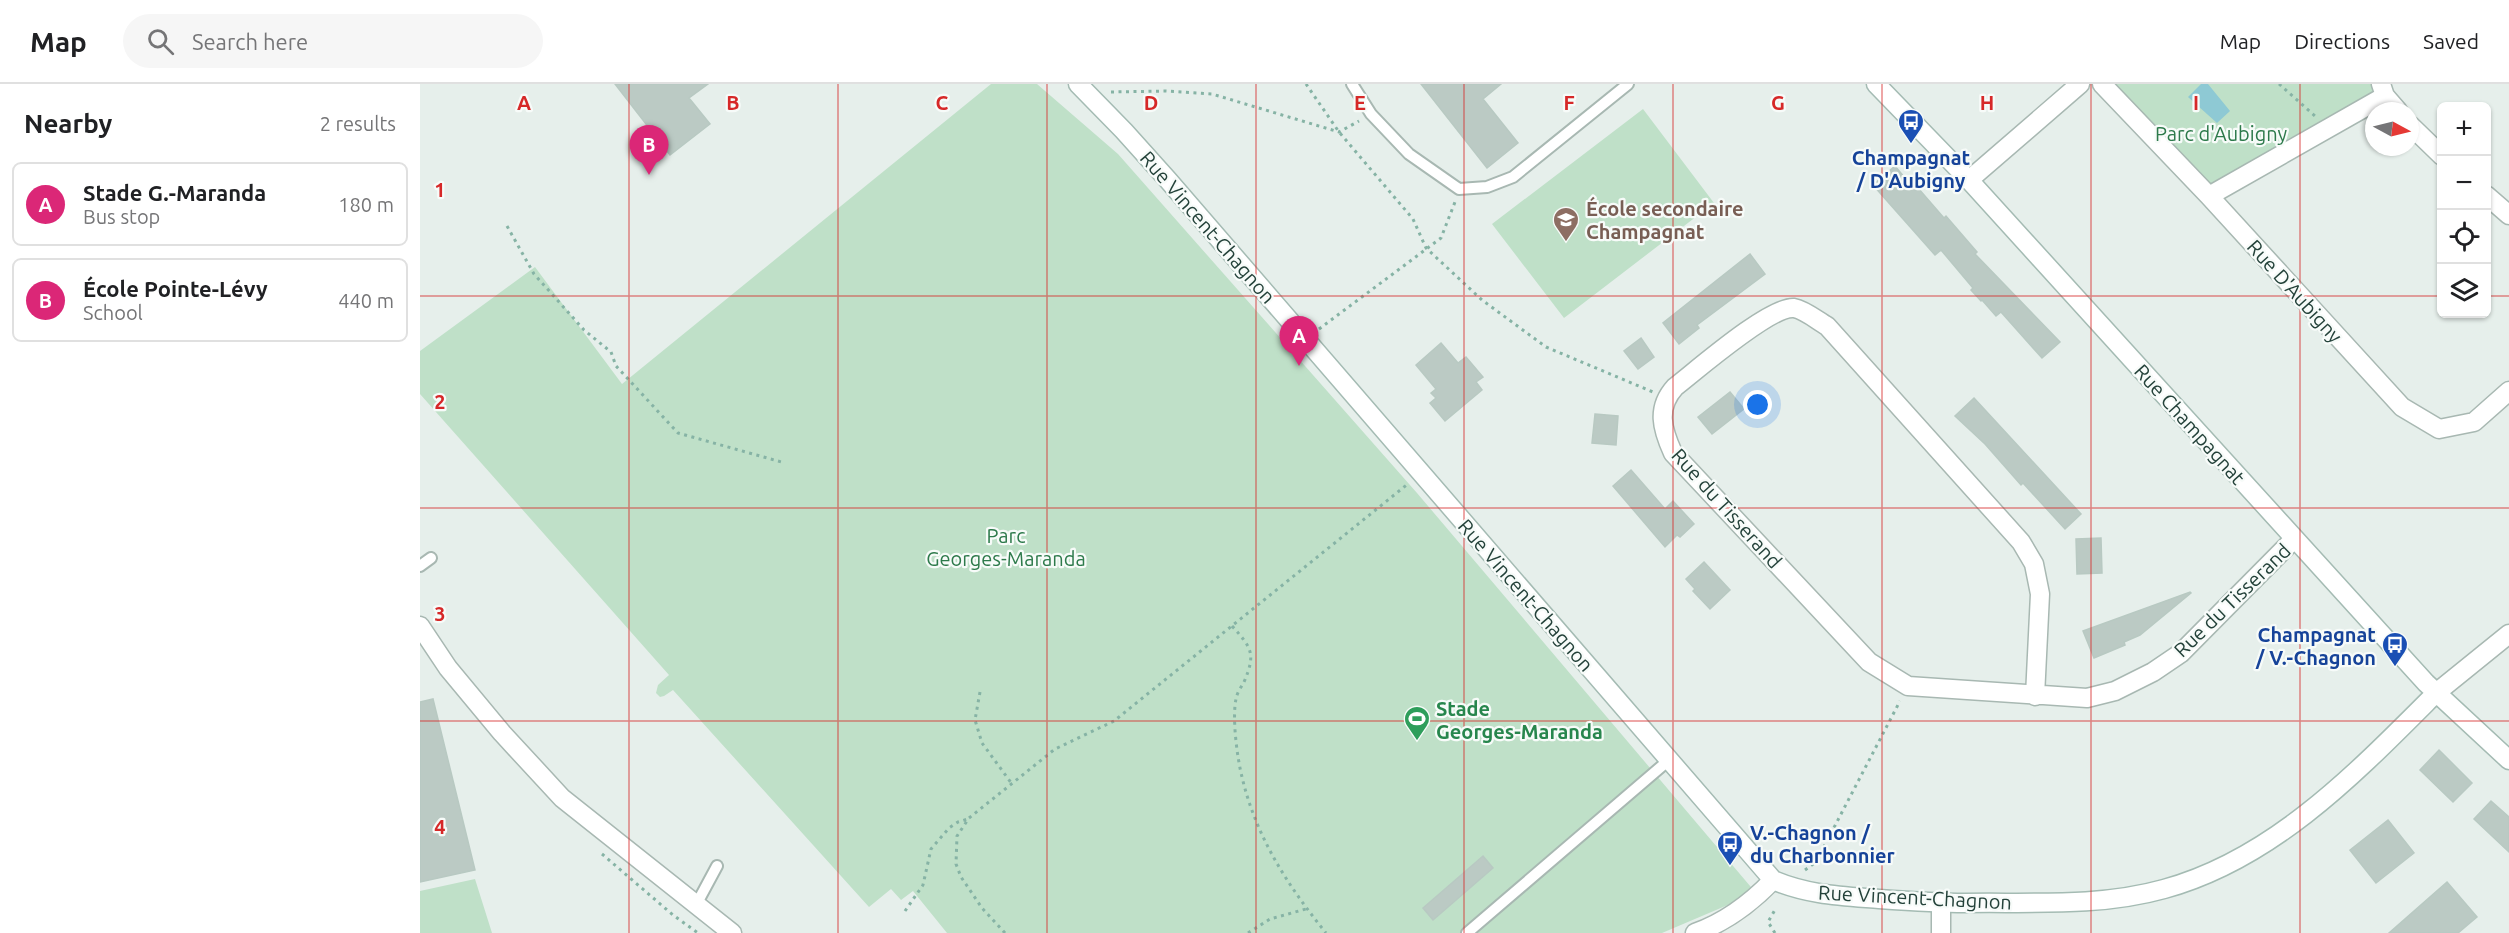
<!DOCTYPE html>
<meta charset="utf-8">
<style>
body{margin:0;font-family:Ubuntu,sans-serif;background:#f6f6f6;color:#202124}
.controls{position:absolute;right:18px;top:18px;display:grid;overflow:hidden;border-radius:9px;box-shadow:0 2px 4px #0004}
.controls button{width:54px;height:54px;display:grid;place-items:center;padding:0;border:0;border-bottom:2px solid #e0e0e0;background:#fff;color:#202124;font:30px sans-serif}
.compass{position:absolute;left:1945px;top:18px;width:54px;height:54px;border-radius:50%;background:#fff;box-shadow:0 2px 4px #0004;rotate:97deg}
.you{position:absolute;left:1338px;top:321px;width:21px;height:21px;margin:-15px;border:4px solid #fff;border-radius:50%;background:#1a73e8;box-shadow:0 0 0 9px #1a73e833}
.badge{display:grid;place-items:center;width:39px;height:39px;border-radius:50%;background:#db2777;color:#fff;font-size:20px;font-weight:700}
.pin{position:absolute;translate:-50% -50px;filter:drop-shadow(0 2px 3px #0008)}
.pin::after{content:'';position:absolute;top:32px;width:21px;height:18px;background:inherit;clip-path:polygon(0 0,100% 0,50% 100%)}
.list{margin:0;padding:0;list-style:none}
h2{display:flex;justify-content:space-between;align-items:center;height:78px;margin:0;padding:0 24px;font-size:26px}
h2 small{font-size:20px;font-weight:400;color:#757577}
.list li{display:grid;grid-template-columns:39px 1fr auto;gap:18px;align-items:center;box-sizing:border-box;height:84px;margin:0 12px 12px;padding:0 12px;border:2px solid #e0e0e0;border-radius:9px}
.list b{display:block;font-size:22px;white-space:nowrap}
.list p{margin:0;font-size:20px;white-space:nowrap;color:#757577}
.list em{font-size:20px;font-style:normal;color:#757577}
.icon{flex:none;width:33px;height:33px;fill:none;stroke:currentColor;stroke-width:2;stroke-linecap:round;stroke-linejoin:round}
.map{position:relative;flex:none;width:2089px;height:849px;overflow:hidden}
header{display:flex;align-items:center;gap:36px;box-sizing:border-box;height:84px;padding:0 30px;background:#fff;border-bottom:2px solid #e0e0e0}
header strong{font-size:28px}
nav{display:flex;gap:33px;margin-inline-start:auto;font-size:21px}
.search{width:420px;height:54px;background:#f6f6f6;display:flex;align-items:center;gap:15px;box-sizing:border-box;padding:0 21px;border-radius:33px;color:#757577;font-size:22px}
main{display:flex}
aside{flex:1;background:#fff}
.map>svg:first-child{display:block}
.green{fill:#bfe0c8}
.water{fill:#8ec9d4}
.building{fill:#bbcac4;stroke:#b8c9c2;stroke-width:1.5}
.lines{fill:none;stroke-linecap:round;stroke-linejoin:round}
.lane-casing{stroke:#a8b8b2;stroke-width:14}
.street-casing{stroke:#a8b8b2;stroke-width:21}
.secondary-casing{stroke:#a4bbb3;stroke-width:21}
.path{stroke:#86b3a5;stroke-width:3;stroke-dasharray:3 4.5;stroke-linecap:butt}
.lane{stroke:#fff;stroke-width:10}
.street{stroke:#fff;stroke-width:18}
.secondary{stroke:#fff;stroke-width:18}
.grid{fill:none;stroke:#d62828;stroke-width:1.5;stroke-opacity:0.55}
.labels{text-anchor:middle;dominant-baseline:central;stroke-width:4.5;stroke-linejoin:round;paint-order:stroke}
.park-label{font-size:20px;fill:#2d7a4b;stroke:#f7fbf9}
.transit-label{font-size:20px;font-weight:bold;fill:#164399;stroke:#f7fbf9}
.education-label{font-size:20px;font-weight:bold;fill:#785e54;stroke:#f7fbf9;text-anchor:start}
.street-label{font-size:20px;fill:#24423a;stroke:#f7fbf9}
.leisure-label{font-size:20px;font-weight:bold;fill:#27864d;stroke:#f7fbf9;text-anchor:start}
.grid-label{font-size:20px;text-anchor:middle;font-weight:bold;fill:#d62828;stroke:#f7fbf9;stroke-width:4.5;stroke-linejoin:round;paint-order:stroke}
</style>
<header>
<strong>Map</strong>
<div class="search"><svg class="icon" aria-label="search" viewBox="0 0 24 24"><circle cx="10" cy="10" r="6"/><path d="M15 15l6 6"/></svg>Search here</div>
<nav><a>Map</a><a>Directions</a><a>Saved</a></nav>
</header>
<main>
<aside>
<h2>Nearby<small>2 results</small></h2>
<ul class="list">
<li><span class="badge">A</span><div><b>Stade G.-Maranda</b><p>Bus stop</p></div><em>180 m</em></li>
<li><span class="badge">B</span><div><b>École Pointe-Lévy</b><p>School</p></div><em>440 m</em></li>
</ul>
</aside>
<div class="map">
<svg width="2089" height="849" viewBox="0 0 2089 849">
<rect width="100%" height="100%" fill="#e6efeb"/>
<path class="green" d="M 571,0 L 617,0 L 698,70 L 997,409 L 1336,809 L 1242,849 L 527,849 L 493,807 L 481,816 L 471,805 L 449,823 L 253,606 L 244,612 L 240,613 L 236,609 L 238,601 L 249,591 L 0,310 L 0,267 L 115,183 L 202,300 Z
M 1685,0 L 1961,0 L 1965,12 L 1789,112 Z
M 1223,25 L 1294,119 L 1144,234 L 1072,140 Z
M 55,795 L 72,849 L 0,849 L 0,807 Z"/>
<path class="water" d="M 1781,0 L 1788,0 L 1810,27 L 1797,39 L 1768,13 Z"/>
<path class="building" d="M 195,0 L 288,0 L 269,14 L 290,40 L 250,71 Z
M 1001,0 L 1081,0 L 1063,15 L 1098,59 L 1067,84 Z
M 1475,82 L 1495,106 L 1498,104 L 1524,134 L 1526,132 L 1557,168 L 1555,170 L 1640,258 L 1622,274 L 1581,228 L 1576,232 L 1562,216 L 1561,217 L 1551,206 L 1553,204 L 1521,166 L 1515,171 L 1453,101 Z
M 1330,170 L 1345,190 L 1277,241 L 1279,244 L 1259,260 L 1243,239 Z
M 1221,254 L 1234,273 L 1218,285 L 1204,267 Z
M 1021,259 L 1038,279 L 1046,273 L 1063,293 L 1056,298 L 1062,306 L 1025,337 L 1010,319 L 1016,314 L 1011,309 L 1016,305 L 996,281 Z
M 1310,308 L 1324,325 L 1292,350 L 1278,333 Z
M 1554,314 L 1661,430 L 1645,445 L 1603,399 L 1601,401 L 1565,360 L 1535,332 Z
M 1175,330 L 1198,332 L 1196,361 L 1172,359 Z
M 1211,386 L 1245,425 L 1253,417 L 1274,440 L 1260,453 L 1257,451 L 1245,463 L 1193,402 Z
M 1681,454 L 1682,489 L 1657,490 L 1656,455 Z
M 1284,478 L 1310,506 L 1290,525 L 1273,507 L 1275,505 L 1266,495 Z
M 1770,508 L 1771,509 L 1720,551 L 1704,558 L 1705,561 L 1674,574 L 1663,547 Z
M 13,615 L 55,786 L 0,798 L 0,618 Z
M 2019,666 L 2052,699 L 2033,718 L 2000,686 Z
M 2071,717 L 2089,733 L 2089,768 L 2054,735 Z
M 1968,736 L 1994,769 L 1956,799 L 1930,766 Z
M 1063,772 L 1073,784 L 1013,836 L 1003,824 Z
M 2027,798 L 2057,833 L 2038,849 L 1969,849 Z"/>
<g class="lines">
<defs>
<path id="lane" d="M 932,0 L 951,30 L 989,70 L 1039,105 L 1067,103 L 1093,93 L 1208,0
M 0,482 L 11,474
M 276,821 L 297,782
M 1047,849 L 1249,676"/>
<path id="street" d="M 1682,0 L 1789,112 L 1982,323 L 2019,345 L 2054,338 L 2089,307
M 1961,0 L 1965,12 L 1978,27
M 1990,41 L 2022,72
M 1549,96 L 1660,0
M 2066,111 L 2089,131
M 1789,112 L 1965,12
M 0,542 L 28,584 L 82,649 L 142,714 L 312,849
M 2016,609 L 2089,550
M 1615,612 L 1620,510 L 1614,480 L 1601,458 L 1407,242 C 1398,237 1385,226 1374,224 C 1350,222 1277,286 1255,303 C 1236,324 1242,345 1253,369 L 1449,578 L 1488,602 L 1667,614 L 1695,607 L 1733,588 L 1761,569 L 1874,455
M 1521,819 L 1521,849
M 1275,849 C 1306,838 1330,820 1353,796"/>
<path id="secondary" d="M 658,0 L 704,47 L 748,96 L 1353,796 C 1388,811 1422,812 1459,815 C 1488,817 1517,819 1545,819 C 1611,818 1680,823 1744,805 C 1854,775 1937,688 2016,609
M 1456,0 L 1549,96 L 2006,599 L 2089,676"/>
</defs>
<use href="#lane" class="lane-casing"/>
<use href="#street" class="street-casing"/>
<use href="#secondary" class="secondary-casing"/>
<path class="path" d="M 886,0 L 919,48 L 993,135 L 1006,164 L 1062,216 L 1126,263 L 1233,308
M 1859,0 L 1896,33
M 691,8 L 746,7 L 792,10 L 919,48 L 939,37
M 87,142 L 114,190 L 164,246 L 191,268 L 196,282 L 258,349 L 365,379
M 899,245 L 1021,154 L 1035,118
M 812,542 C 832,564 836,570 824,598 C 821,603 817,609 816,615 C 812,634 817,673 822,693 C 836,753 868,802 906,849
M 560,608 L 555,636 L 562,659 L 592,700
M 182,770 L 253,831 L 278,849
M 1385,786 L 1396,778 L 1480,617
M 485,827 L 503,801 L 511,765 L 529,744 L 538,738 L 548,735
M 585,849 L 562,824 L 541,793 L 536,780 L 537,752 L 549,734 L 635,665 L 694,637 L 989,399
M 828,849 L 850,835 L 886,825
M 1355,849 L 1348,838 L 1356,824"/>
<use href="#lane" class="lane"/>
<use href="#street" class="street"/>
<use href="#secondary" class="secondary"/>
</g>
<path class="grid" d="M 209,0 L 209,849M 418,0 L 418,849M 627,0 L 627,849M 836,0 L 836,849M 1044,0 L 1044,849M 1253,0 L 1253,849M 1462,0 L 1462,849M 1671,0 L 1671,849M 1880,0 L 1880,849M 0,212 L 2022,212M 2066,212 L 2089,212M 0,424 L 2089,424M 0,637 L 2089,637"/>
<defs>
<symbol id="bus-pin" viewBox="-11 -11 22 30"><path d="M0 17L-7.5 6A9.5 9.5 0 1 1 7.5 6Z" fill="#1a4fb4" stroke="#f7fbf9"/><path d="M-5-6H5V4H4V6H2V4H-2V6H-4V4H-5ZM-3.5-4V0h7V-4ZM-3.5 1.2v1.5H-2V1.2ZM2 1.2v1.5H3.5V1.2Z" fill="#fff"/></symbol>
<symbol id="school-pin" viewBox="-11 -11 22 30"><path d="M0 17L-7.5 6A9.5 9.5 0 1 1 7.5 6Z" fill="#8d6e63" stroke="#f7fbf9"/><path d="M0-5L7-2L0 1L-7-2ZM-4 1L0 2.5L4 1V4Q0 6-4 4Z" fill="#fff"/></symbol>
<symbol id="stadium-pin" viewBox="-11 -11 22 30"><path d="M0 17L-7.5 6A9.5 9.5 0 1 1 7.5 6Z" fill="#2e9e5b" stroke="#f7fbf9"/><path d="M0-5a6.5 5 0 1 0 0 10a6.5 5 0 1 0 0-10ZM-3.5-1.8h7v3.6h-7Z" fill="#fff"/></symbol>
</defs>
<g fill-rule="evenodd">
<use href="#bus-pin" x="1476" y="23" width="30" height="40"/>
<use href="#school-pin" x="1131" y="121" width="30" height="40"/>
<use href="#bus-pin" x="1960" y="546" width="30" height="40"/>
<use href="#stadium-pin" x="982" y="620" width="30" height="40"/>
<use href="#bus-pin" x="1295" y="745" width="30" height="40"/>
</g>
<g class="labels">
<g class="park-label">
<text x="1801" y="49">Parc d'Aubigny</text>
<text x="586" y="451">Parc<tspan x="586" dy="23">Georges-Maranda</tspan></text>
</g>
<g class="transit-label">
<text x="1491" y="73">Champagnat<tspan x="1491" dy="23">/ D'Aubigny</tspan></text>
<text x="1956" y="550" text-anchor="end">Champagnat<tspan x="1956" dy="23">/ V.-Chagnon</tspan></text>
<text x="1330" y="748" text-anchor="start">V.-Chagnon /<tspan x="1330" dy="23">du Charbonnier</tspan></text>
</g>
<g class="education-label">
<text x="1166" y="124">École secondaire<tspan x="1166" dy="23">Champagnat</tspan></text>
</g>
<g class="street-label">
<text transform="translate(788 143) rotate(49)">Rue Vincent-Chagnon</text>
<text transform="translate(1875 207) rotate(48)">Rue D'Aubigny</text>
<text transform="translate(1770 340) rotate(48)">Rue Champagnat</text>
<text transform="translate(1307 424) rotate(48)">Rue du Tisserand</text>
<text transform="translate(1106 511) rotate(49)">Rue Vincent-Chagnon</text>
<text transform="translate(1812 516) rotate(-44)">Rue du Tisserand</text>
<text transform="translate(1495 813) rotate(3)">Rue Vincent-Chagnon</text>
</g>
<g class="leisure-label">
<text x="1016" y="624">Stade<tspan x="1016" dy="23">Georges-Maranda</tspan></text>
</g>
</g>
<g class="grid-label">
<text x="104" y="26">A</text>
<text x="313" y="26">B</text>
<text x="522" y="26">C</text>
<text x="731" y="26">D</text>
<text x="940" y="26">E</text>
<text x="1149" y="26">F</text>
<text x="1358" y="26">G</text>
<text x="1567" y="26">H</text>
<text x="1776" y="26">I</text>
<text x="20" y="113">1</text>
<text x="20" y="325">2</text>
<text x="20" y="537">3</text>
<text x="20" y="750">4</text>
</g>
</svg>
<div class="controls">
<button>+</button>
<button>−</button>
<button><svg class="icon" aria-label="locate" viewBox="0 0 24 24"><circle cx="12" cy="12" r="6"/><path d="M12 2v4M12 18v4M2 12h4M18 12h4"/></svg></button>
<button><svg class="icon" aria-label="layers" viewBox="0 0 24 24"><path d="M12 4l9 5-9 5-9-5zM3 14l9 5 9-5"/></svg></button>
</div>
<svg class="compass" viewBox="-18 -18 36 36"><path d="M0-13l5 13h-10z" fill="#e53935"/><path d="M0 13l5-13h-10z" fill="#757577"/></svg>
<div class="you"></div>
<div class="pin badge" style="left:879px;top:282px">A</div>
<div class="pin badge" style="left:229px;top:91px">B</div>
</div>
</main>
